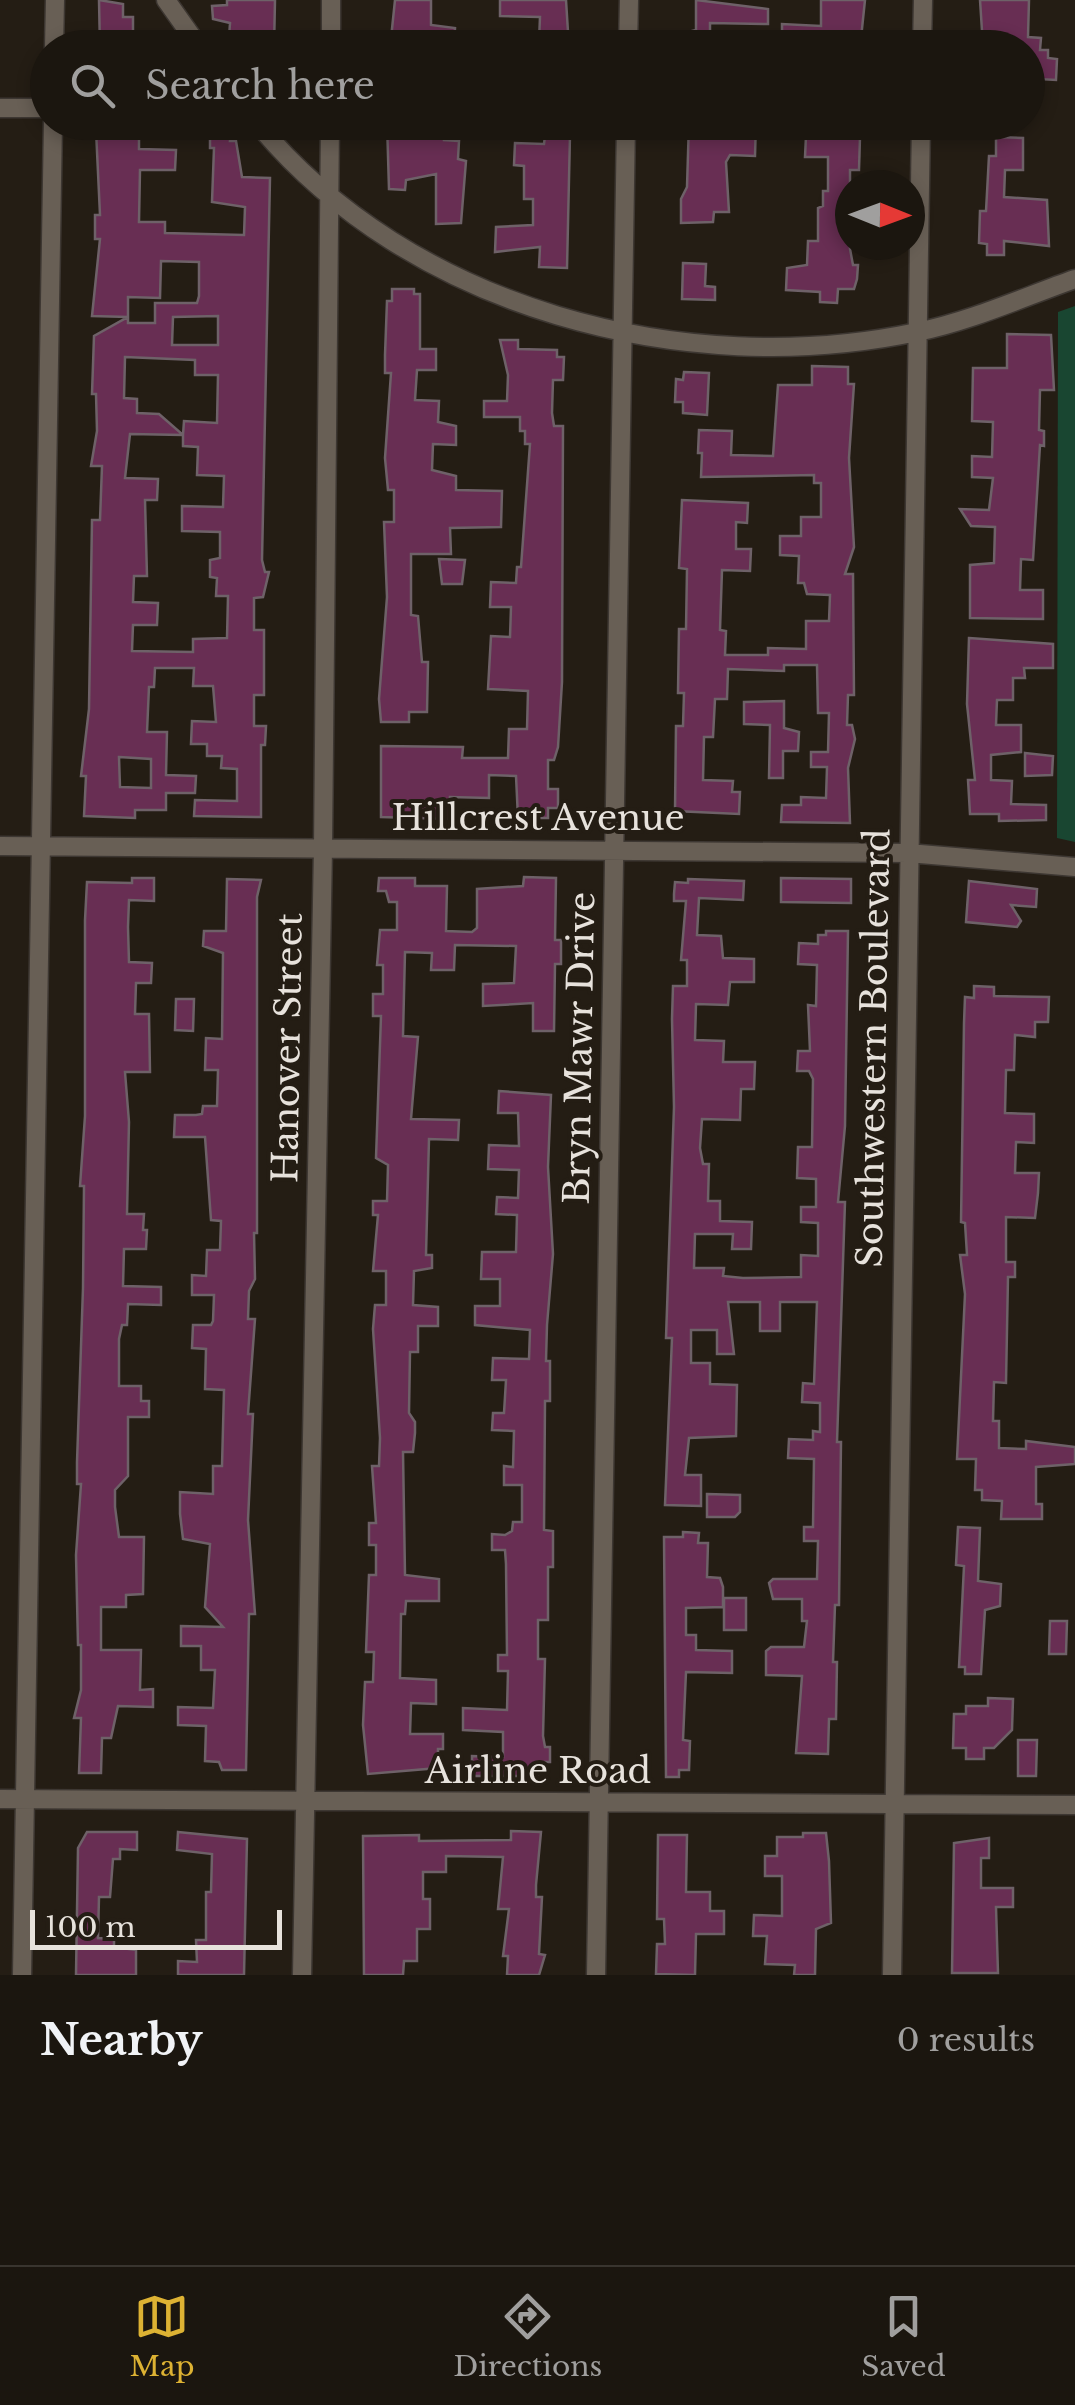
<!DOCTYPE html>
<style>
body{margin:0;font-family:"Libre Baskerville",serif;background:#28231d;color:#f1f3f6}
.compass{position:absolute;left:835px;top:170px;width:90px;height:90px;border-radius:50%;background:#1b160f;box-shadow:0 5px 15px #0003;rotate:91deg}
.scale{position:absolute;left:30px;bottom:25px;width:252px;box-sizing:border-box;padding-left:10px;border:5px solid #e7e2dc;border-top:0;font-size:28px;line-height:35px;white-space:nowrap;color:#e7e2dc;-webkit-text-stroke:8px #241d14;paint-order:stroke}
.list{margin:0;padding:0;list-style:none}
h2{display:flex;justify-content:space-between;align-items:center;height:130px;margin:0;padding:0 40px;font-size:42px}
h2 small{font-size:32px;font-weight:400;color:#a09f9e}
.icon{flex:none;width:55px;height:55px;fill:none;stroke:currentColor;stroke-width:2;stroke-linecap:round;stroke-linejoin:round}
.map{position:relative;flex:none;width:1075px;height:1975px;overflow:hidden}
.search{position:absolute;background:#1b160f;box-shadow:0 5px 15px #0003;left:30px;right:30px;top:30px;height:110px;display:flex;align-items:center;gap:25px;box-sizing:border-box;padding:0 35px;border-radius:55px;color:#a09f9e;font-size:38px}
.sheet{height:290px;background:#1b160f}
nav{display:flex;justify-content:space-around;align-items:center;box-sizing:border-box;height:140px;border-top:2px solid #39352f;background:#1b160f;font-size:28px;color:#a09f9e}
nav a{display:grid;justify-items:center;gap:5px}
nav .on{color:#ddb233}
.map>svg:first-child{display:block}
.green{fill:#194631}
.building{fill:#682e53;stroke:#6e6168;stroke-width:2.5;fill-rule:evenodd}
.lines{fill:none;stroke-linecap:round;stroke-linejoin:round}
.minor-casing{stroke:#3d3732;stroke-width:21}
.minor{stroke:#685f55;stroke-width:18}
.labels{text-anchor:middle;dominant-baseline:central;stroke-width:8;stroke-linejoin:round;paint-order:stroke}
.street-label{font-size:35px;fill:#e7e2dc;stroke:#241d14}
</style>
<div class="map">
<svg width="1075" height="1975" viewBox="0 0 1075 1975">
<rect width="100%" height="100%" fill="#241d14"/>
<path class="green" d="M 1075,306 L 1075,842 L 1057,838 L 1058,312 Z"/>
<path class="building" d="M 99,0 L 123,4 L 123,17 L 133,17 L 133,48 L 100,48 Z
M 227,0 L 275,0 L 274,48 L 244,48 L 244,37 L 229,38 L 230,23 L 213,19 L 212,6 L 227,5 Z
M 395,0 L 431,0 L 431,25 L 455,28 L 454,48 L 390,48 Z
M 500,0 L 566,0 L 569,48 L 546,48 L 546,41 L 539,41 L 540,17 L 500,16 Z
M 696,0 L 768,9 L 768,24 L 710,23 L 710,48 L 688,48 L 688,32 L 696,30 Z
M 821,0 L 865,0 L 860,48 L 782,48 L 782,24 L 821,26 Z
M 980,0 L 1029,0 L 1028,37 L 1041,38 L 1040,50 L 1048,50 L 1048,58 L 1057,59 L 1056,80 L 1039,79 L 1039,86 L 1028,86 L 1028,48 L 983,46 Z
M 387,122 L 445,122 L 444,140 L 459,141 L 458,159 L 466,161 L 461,223 L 436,224 L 436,174 L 406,180 L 405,190 L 389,189 Z
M 689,122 L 756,122 L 755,156 L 730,155 L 726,162 L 729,212 L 714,212 L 713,222 L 681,223 L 681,199 L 687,187 Z
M 831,122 L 858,122 L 860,137 L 859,170 L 850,170 L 850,249 L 853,265 L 858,265 L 857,279 L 854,289 L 838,289 L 837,303 L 820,302 L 820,292 L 786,290 L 787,268 L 807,265 L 808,241 L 818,241 L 818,208 L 823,206 L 823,191 L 828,191 L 828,157 L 805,157 L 806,136 L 831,137 Z
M 96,130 L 129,130 L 132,138 L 139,138 L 139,149 L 176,150 L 175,170 L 140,170 L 139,222 L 165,222 L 165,233 L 244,235 L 245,207 L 212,202 L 214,148 L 210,148 L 210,135 L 231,135 L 230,141 L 236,141 L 242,177 L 270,178 L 262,560 L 265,572 L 269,572 L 263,597 L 254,598 L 254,630 L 264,630 L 264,695 L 254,695 L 254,726 L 266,726 L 265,745 L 261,745 L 261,817 L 194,816 L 195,800 L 237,801 L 237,769 L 221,768 L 222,756 L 207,756 L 207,744 L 191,744 L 192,721 L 216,722 L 213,686 L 193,686 L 194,668 L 155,668 L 154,687 L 149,687 L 147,732 L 167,732 L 166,775 L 196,776 L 195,793 L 166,793 L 166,810 L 135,810 L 135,818 L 84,816 L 86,776 L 81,776 L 89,709 L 92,520 L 100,520 L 102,466 L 91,466 L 97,431 L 96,394 L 92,394 L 94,336 L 128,317 L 128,323 L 155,323 L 155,303 L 197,303 L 199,296 L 199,262 L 161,261 L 160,298 L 128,297 L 128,317 L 92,316 L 100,239 L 95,239 L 95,215 L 100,215 ZM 218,316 L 218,345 L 172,345 L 173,317 ZM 125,357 L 195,360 L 195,375 L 218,375 L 217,423 L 184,421 L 183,435 L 159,414 L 137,413 L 137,399 L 124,398 ZM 130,434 L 183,435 L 183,446 L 198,447 L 197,475 L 224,476 L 223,507 L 182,506 L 182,531 L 220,532 L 220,558 L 210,560 L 210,577 L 217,578 L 216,596 L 228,596 L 227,638 L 193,639 L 193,652 L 132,651 L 133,625 L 157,625 L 158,603 L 133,602 L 134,576 L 147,576 L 145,500 L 157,500 L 158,479 L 125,478 ZM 119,757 L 151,759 L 151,788 L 120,787 Z
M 570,135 L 567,268 L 539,267 L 540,247 L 495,252 L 496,227 L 533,225 L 533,199 L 524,199 L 524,166 L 514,165 L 515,143 L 544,144 L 545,136 Z
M 996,137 L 1023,138 L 1023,170 L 1005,170 L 1004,197 L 1047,200 L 1049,246 L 1004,241 L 1004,255 L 987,255 L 987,244 L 979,243 L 980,211 L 986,211 L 989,156 L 996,156 Z
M 683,263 L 706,264 L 705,286 L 715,287 L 715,300 L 682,299 Z
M 392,289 L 414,289 L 414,294 L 420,294 L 420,349 L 436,349 L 436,370 L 417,370 L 415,400 L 439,401 L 438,422 L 456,426 L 456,445 L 433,444 L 432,470 L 456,476 L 456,490 L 502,491 L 501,527 L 450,528 L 451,554 L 411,554 L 411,615 L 418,616 L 422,662 L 428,662 L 427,712 L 409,712 L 409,722 L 381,722 L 379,699 L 387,597 L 384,522 L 394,522 L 394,490 L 388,490 L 385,458 L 391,373 L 385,373 L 385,355 L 387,301 L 392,301 Z
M 1007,334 L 1051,335 L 1054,390 L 1040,390 L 1039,430 L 1044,431 L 1044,446 L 1040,445 L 1033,560 L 1021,559 L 1020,590 L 1043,590 L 1043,619 L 970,618 L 970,565 L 994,563 L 995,527 L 971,526 L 960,509 L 989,510 L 993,478 L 972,477 L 972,456 L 992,457 L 993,422 L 972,421 L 973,368 L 1007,368 Z
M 500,340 L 518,340 L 518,349 L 557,350 L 557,357 L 564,357 L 563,380 L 553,380 L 552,413 L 554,426 L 563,426 L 562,682 L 558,747 L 554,760 L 548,760 L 548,789 L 558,789 L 558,808 L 548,808 L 548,818 L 518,818 L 516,776 L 489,775 L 489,798 L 450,797 L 450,819 L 381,817 L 381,746 L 463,747 L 462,758 L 508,758 L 509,729 L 527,729 L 528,691 L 488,689 L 491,636 L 510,637 L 511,607 L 490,607 L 491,582 L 516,583 L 517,567 L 521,567 L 530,444 L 525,444 L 525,431 L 520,431 L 520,417 L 484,417 L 484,401 L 507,401 L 508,375 Z
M 812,366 L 848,367 L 848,384 L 854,384 L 849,458 L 854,547 L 845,574 L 853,574 L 854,695 L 848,695 L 847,725 L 852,725 L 855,739 L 848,768 L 850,823 L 781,822 L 782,805 L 801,805 L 801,797 L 826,798 L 827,767 L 811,767 L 811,752 L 828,752 L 829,713 L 818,713 L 817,665 L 784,665 L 784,671 L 728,669 L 727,699 L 715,699 L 713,737 L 704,737 L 703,780 L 733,781 L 732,792 L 740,792 L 739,814 L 675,811 L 676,726 L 683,726 L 684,693 L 678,693 L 679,629 L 686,629 L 687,569 L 679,568 L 682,500 L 748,503 L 747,523 L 736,522 L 736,549 L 751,549 L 750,571 L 722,570 L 720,630 L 726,631 L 725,655 L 768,655 L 768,648 L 806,649 L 806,621 L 829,621 L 830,595 L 807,594 L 804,583 L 798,583 L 799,556 L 780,555 L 780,536 L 801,536 L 801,517 L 821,517 L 821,483 L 814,483 L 814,475 L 701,477 L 702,453 L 698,453 L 699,430 L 732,431 L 731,455 L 773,456 L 778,385 L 812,385 Z
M 684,372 L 709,373 L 707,415 L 683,413 L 683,402 L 675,402 L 676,379 L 683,380 Z
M 439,559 L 465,560 L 462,584 L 442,584 Z
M 969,638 L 1053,644 L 1053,668 L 1024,668 L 1025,678 L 1013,678 L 1013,700 L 997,700 L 996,725 L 1021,725 L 1021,752 L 991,755 L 991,780 L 1012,781 L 1011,804 L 1046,805 L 1046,820 L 999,821 L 999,814 L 970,814 L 968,780 L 975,780 L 967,704 Z
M 784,701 L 784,728 L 799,732 L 798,751 L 783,751 L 783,778 L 769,778 L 770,725 L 744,724 L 744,702 Z
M 1025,753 L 1053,756 L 1052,775 L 1025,776 Z
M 524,877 L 556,878 L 555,940 L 561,940 L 561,964 L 555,964 L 554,1031 L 533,1031 L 533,1003 L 483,1006 L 483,984 L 514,983 L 516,946 L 455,945 L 454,970 L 431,970 L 432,953 L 405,952 L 403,1036 L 418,1037 L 411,1119 L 459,1120 L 458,1140 L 429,1139 L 426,1255 L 432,1255 L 432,1268 L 414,1271 L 413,1305 L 438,1307 L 438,1326 L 418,1326 L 418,1352 L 410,1352 L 409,1413 L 415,1422 L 415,1433 L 413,1452 L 403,1452 L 405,1575 L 439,1579 L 439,1601 L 406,1601 L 405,1614 L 401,1614 L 400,1678 L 436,1680 L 436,1704 L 411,1703 L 410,1734 L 443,1734 L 443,1749 L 438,1749 L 438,1768 L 368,1774 L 363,1725 L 365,1682 L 373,1682 L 374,1652 L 366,1652 L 369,1575 L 376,1575 L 376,1545 L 369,1545 L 369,1523 L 376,1523 L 372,1466 L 379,1466 L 380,1438 L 373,1329 L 375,1305 L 386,1305 L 386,1271 L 373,1271 L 378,1215 L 373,1215 L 373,1201 L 387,1201 L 388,1165 L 376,1158 L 381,1016 L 373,1016 L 373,994 L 383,994 L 383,965 L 377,965 L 380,930 L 397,930 L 397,902 L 389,902 L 386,891 L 378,891 L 379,878 L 415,878 L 415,886 L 447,886 L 446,931 L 472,932 L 477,928 L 477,889 L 523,886 Z
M 132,878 L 154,878 L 154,901 L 129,900 L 128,927 L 129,962 L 152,963 L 151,983 L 136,983 L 135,1014 L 149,1014 L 150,1072 L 125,1072 L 129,1122 L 127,1214 L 144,1214 L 143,1230 L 147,1230 L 146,1249 L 124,1249 L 123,1286 L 161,1287 L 161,1305 L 128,1304 L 127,1325 L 122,1325 L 119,1339 L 119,1386 L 141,1386 L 141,1401 L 149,1401 L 149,1417 L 128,1417 L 128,1476 L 115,1490 L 115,1507 L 119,1537 L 144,1537 L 143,1594 L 126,1595 L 126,1607 L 101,1607 L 101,1650 L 141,1650 L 140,1690 L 153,1689 L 153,1707 L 118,1706 L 111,1738 L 102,1738 L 101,1773 L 79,1773 L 81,1718 L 74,1718 L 81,1690 L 81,1645 L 78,1645 L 76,1555 L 81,1484 L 77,1484 L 77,1462 L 83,1288 L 84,1186 L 80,1186 L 85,1116 L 85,920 L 87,882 L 132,883 Z
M 781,878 L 851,879 L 851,903 L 781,902 Z
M 227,879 L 261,880 L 257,897 L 257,1233 L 254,1233 L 255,1279 L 249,1291 L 248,1319 L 255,1319 L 248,1414 L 253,1414 L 248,1520 L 255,1614 L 249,1614 L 246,1770 L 222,1770 L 219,1762 L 205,1761 L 206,1726 L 178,1725 L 178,1707 L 213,1708 L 215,1670 L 201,1670 L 201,1646 L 181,1646 L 181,1626 L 223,1627 L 205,1607 L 210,1544 L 183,1539 L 180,1514 L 180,1492 L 213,1494 L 213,1466 L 222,1466 L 224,1390 L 205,1389 L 206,1349 L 192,1348 L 193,1325 L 211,1325 L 213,1321 L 214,1295 L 192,1295 L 192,1275 L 206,1276 L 207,1250 L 220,1250 L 221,1221 L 211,1220 L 205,1137 L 174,1137 L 175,1115 L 196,1115 L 202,1114 L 203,1106 L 217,1106 L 218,1070 L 205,1070 L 206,1038 L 222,1039 L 223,953 L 203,946 L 204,931 L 226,931 Z
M 688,879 L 744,881 L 743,900 L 699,898 L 697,935 L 721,936 L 723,958 L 754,959 L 754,982 L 730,982 L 728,1005 L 696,1004 L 695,1040 L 724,1041 L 723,1062 L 755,1062 L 754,1089 L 741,1089 L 740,1120 L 702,1119 L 700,1148 L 703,1164 L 709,1164 L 708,1201 L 720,1201 L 720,1221 L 752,1222 L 751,1249 L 732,1249 L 733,1234 L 695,1234 L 694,1268 L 724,1268 L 723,1276 L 743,1278 L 801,1277 L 801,1255 L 818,1256 L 818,1223 L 801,1222 L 801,1207 L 816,1207 L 816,1179 L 797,1178 L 798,1147 L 812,1147 L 813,1079 L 809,1071 L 797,1071 L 798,1051 L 810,1051 L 808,1005 L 816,1006 L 817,965 L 798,964 L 799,943 L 818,944 L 818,935 L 826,935 L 826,931 L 848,931 L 845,1126 L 838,1202 L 845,1202 L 837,1442 L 841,1442 L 839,1605 L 835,1605 L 833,1662 L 837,1662 L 836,1719 L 829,1719 L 828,1754 L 796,1753 L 802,1676 L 766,1675 L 766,1651 L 771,1647 L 804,1647 L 807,1621 L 802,1621 L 802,1599 L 773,1599 L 769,1583 L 773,1579 L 817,1579 L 818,1541 L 804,1541 L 804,1527 L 813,1527 L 814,1459 L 788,1458 L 789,1439 L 813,1440 L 813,1431 L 820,1432 L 820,1403 L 802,1402 L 803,1383 L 814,1384 L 817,1302 L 780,1302 L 780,1331 L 760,1331 L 760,1302 L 728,1302 L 734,1354 L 717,1354 L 717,1330 L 691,1330 L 691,1363 L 710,1363 L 710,1384 L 737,1385 L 736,1436 L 689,1438 L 685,1475 L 701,1475 L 701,1506 L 665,1505 L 672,1338 L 666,1338 L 674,1107 L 672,1019 L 673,986 L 687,986 L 687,960 L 681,960 L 686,901 L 674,901 L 674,894 L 675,882 L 688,883 Z
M 969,881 L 1037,889 L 1036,907 L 1011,905 L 1021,921 L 1017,927 L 966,922 Z
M 974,986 L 994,987 L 994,996 L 1049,997 L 1048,1022 L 1035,1022 L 1035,1037 L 1015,1035 L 1014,1070 L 1006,1070 L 1005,1113 L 1034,1114 L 1034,1143 L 1016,1142 L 1015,1173 L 1039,1173 L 1038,1193 L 1035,1218 L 1006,1217 L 1006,1262 L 1015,1262 L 1015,1277 L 1008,1277 L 1006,1383 L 994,1382 L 993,1421 L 999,1421 L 999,1448 L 1026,1449 L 1026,1441 L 1075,1447 L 1075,1464 L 1036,1467 L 1036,1504 L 1042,1504 L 1042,1519 L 1001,1519 L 1002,1501 L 982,1500 L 982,1490 L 975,1490 L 976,1459 L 957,1459 L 965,1294 L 960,1255 L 967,1255 L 965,1223 L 961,1222 L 964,1023 L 965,997 L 974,998 Z
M 176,999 L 194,999 L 193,1031 L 175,1030 Z
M 499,1091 L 551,1095 L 548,1167 L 553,1254 L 547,1325 L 546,1361 L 550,1361 L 550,1401 L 545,1401 L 544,1530 L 553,1531 L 553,1567 L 548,1567 L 548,1620 L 538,1620 L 538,1659 L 545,1659 L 543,1736 L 545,1747 L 550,1747 L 550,1762 L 545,1762 L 545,1773 L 526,1776 L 472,1776 L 472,1756 L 503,1757 L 503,1732 L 463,1730 L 463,1708 L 507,1710 L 508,1671 L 498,1671 L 498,1655 L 507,1655 L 506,1564 L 505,1550 L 492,1550 L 492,1534 L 505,1535 L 512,1531 L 513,1522 L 522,1522 L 522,1485 L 504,1485 L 504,1466 L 513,1467 L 514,1431 L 492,1430 L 493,1413 L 504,1413 L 506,1380 L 492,1380 L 493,1358 L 529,1359 L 530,1330 L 475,1325 L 475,1306 L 500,1306 L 500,1279 L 481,1279 L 482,1252 L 516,1252 L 517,1215 L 496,1214 L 497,1197 L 518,1198 L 519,1170 L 488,1169 L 489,1145 L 519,1146 L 518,1113 L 498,1113 Z
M 707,1494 L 740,1495 L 740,1512 L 735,1517 L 707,1517 Z
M 958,1527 L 980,1528 L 978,1581 L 1001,1584 L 1000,1606 L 985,1610 L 981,1674 L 965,1674 L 965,1667 L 959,1667 L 964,1566 L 956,1565 Z
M 683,1532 L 699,1533 L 698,1543 L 708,1543 L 707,1577 L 720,1578 L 723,1587 L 723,1607 L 686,1608 L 686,1635 L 696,1635 L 696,1650 L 732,1651 L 732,1673 L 686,1672 L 683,1740 L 690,1741 L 689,1770 L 679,1770 L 679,1777 L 666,1777 L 664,1537 L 683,1537 Z
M 724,1598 L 746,1598 L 746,1630 L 724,1630 Z
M 1050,1621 L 1067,1621 L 1066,1654 L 1049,1654 Z
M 988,1698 L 1013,1699 L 1012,1730 L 994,1748 L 984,1748 L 984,1759 L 966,1759 L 966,1748 L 953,1748 L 954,1714 L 966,1714 L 966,1706 L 988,1706 Z
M 1018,1740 L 1037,1740 L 1036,1776 L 1018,1776 Z
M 511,1831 L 541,1832 L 536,1885 L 536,1897 L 542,1897 L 539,1954 L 545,1955 L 539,1975 L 507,1975 L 508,1956 L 503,1956 L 509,1909 L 498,1909 L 503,1857 L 446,1856 L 446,1872 L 423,1872 L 423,1899 L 430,1899 L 430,1929 L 417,1929 L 417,1961 L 404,1961 L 403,1975 L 364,1975 L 363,1836 L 419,1835 L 419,1841 L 511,1840 Z
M 87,1832 L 137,1832 L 137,1850 L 120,1849 L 120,1859 L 113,1859 L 110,1897 L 99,1897 L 98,1938 L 114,1939 L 114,1947 L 136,1950 L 136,1975 L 76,1975 L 78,1848 Z
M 178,1832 L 247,1839 L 244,1975 L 178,1975 L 178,1961 L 197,1962 L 196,1940 L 206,1940 L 206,1892 L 211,1892 L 212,1854 L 177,1850 Z
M 803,1833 L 826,1833 L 829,1861 L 831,1923 L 816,1929 L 815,1975 L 794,1975 L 795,1965 L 765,1964 L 767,1936 L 753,1936 L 754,1915 L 782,1916 L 782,1876 L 765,1876 L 765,1856 L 777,1856 L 777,1837 L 803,1837 Z
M 658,1835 L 687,1835 L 686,1892 L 710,1892 L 710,1911 L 724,1911 L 724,1934 L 696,1934 L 695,1975 L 656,1974 L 657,1944 L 665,1944 L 664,1919 L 657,1919 Z
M 989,1838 L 989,1858 L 981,1858 L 981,1888 L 1013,1888 L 1013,1907 L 996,1907 L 998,1973 L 952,1973 L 954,1843 Z"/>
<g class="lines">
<defs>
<path id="minor" d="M 166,0 L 200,48
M 54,48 L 55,0
M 331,48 L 331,0
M 628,48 L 629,0
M 922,48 L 923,0
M 0,108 L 48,108
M 256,122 C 409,309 686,381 917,332 C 971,321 1024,297 1075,279
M 0,846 L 908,853 L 1075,867
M 0,1799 L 1075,1805
M 22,1975 L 53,122
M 302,1975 L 323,848 L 330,122
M 596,1975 L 626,122
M 892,1975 L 921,122"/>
</defs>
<use href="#minor" class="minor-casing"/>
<use href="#minor" class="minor"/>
</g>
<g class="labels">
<g class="street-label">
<text x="538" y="817">Hillcrest Avenue</text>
<text transform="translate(287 1048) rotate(-89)">Hanover Street</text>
<text transform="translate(579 1048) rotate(-89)">Bryn Mawr Drive</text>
<text transform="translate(873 1048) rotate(-89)">Southwestern Boulevard</text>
<text x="538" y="1770">Airline Road</text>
</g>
</g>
</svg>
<svg class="compass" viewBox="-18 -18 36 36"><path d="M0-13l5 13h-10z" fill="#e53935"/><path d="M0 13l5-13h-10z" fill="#a09f9e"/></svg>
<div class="scale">100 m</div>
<div class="search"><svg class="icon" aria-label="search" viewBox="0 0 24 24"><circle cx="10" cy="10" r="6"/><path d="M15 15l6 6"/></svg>Search here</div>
</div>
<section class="sheet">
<h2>Nearby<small>0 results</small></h2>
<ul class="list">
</ul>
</section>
<nav>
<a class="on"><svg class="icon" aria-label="map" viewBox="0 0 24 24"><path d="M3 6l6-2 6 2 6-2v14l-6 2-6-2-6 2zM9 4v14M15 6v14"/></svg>Map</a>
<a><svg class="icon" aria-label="directions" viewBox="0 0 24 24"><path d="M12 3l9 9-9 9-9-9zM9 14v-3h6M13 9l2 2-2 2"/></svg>Directions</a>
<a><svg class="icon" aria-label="saved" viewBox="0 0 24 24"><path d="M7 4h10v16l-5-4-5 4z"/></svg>Saved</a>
</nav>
